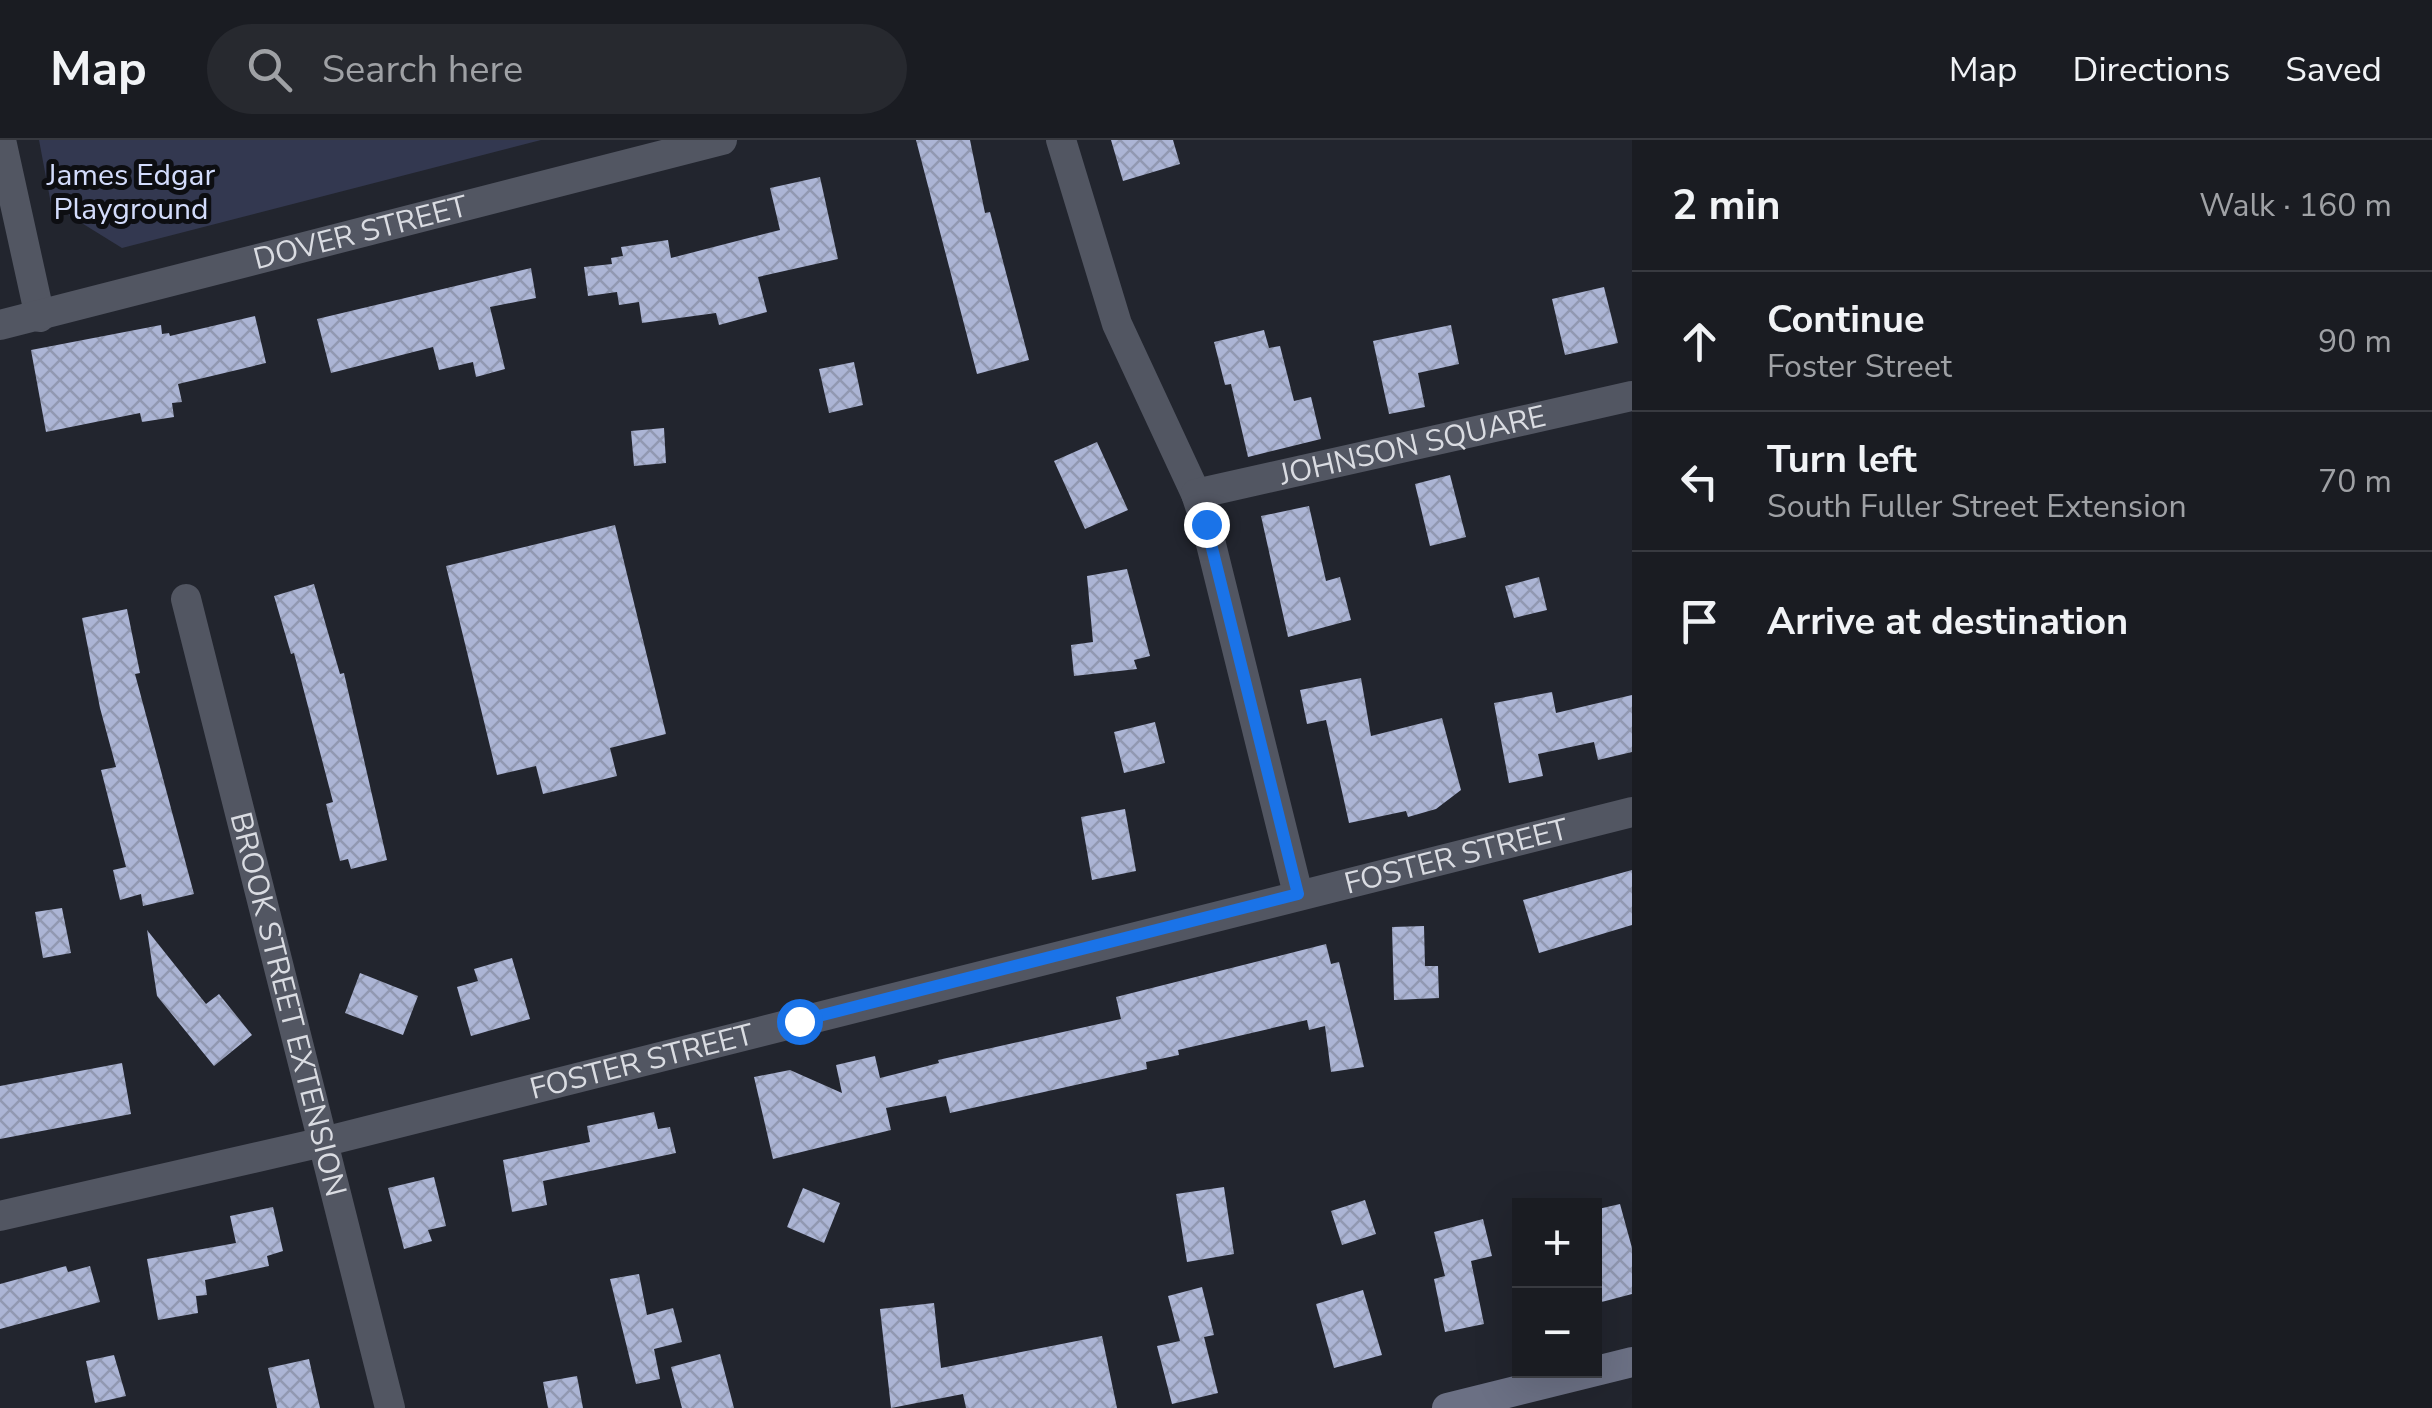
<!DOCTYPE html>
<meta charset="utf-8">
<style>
body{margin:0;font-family:"Nunito Sans",sans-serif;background:#27292f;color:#f1f3f6}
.controls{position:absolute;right:30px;bottom:30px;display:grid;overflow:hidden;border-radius:0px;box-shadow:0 10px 40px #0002}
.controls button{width:90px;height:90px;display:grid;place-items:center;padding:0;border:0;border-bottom:2px solid #383a40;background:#1a1c22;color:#f1f3f6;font:50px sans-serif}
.stop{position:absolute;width:30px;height:30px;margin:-22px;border:8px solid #1a73e8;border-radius:50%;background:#fff}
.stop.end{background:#1a73e8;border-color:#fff;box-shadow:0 2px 10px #0008}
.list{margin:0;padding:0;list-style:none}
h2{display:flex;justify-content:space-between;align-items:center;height:130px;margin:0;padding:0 40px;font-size:42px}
h2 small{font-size:32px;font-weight:400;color:#9fa1a5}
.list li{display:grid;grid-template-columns:65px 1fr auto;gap:30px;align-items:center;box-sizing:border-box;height:140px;padding:0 40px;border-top:2px solid #383a40}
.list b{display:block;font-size:38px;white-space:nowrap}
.list p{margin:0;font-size:32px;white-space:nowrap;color:#9fa1a5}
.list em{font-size:32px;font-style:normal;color:#9fa1a5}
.icon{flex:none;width:55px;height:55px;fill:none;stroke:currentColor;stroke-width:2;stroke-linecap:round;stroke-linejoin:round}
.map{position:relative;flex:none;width:1632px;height:1268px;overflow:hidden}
header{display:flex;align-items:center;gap:60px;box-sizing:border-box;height:140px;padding:0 50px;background:#1a1c22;border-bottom:2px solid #383a40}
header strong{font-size:48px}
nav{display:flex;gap:55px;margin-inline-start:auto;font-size:35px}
.search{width:700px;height:90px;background:#27292f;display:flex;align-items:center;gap:25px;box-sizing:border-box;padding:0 35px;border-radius:55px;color:#9fa1a5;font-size:38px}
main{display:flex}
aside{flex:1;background:#1a1c22}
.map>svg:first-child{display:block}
.park{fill:#333850}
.building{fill:url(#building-cross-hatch)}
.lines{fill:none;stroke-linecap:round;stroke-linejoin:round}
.street{stroke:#525662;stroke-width:30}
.secondary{stroke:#6b7084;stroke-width:30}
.route{stroke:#1a73e8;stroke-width:12}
.labels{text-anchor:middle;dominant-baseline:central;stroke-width:10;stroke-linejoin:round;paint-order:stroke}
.park-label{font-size:30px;fill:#d3dcfc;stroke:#0d0e12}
.street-label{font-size:30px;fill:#dadce2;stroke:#0d0e12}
</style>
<header>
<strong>Map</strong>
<div class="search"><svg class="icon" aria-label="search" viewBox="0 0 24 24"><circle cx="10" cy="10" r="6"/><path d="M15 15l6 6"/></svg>Search here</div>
<nav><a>Map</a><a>Directions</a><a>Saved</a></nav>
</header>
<main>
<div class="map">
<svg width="1632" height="1268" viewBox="0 0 1632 1268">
<defs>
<pattern id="building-cross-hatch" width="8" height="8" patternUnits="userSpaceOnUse" patternTransform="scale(2.5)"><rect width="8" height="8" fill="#acb5d5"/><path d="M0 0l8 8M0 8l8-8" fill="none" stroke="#9198b1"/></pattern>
</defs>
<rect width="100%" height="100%" fill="#22252e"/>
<path class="park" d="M 39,0 L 541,0 L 122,108 L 51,64 Z"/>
<path class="building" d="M 916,0 L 970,0 L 985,73 L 990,72 L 1029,220 L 977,234 Z
M 1111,0 L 1173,0 L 1180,24 L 1123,41 Z
M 820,37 L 838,119 L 758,137 L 767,172 L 719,185 L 716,173 L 642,183 L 639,162 L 619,165 L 617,152 L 588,156 L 584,127 L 612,124 L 611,118 L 623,116 L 621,107 L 668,100 L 671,118 L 780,90 L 770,48 Z
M 531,128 L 536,158 L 490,167 L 505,229 L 476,237 L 473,222 L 439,230 L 433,207 L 331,233 L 317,179 Z
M 1604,147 L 1618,203 L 1565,215 L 1552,159 Z
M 255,176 L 266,223 L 178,244 L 182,262 L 172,263 L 174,277 L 142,282 L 140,273 L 46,292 L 31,210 L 161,185 L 162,194 L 169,193 L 170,196 Z
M 1451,185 L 1459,224 L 1418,233 L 1425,267 L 1389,274 L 1373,201 Z
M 1264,190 L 1269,208 L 1280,206 L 1294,261 L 1311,257 L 1321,299 L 1248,317 L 1231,244 L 1225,245 L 1214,202 Z
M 854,222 L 863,265 L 829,273 L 819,229 Z
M 664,288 L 666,323 L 634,326 L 631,291 Z
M 1097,302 L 1128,370 L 1085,389 L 1054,321 Z
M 1450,335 L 1466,397 L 1430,406 L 1415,344 Z
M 1309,366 L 1326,441 L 1340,437 L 1351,480 L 1288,497 L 1261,376 Z
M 615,385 L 666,594 L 610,608 L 617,636 L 543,654 L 536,626 L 497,635 L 446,426 Z
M 1127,429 L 1150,516 L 1134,520 L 1137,529 L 1074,536 L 1071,505 L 1093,502 L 1087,436 Z
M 1539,437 L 1547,470 L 1514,478 L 1505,446 Z
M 314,444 L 340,534 L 344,533 L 387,720 L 351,729 L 348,719 L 340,721 L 326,664 L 333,662 L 294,513 L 291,514 L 274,456 Z
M 127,469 L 140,533 L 135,534 L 194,754 L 143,766 L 141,754 L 120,760 L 113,730 L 126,727 L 101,630 L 116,627 L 100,568 L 82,478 Z
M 1361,538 L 1371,596 L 1442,578 L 1461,650 L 1436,669 L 1408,677 L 1406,671 L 1349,683 L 1326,580 L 1307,584 L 1300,550 Z
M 1552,552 L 1556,573 L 1632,555 L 1632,612 L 1598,620 L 1594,602 L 1538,614 L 1543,636 L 1509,643 L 1494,563 Z
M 1155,582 L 1165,623 L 1124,633 L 1114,592 Z
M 1125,669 L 1136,731 L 1092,740 L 1081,677 Z
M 1632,730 L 1632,785 L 1539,813 L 1523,760 Z
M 62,768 L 71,813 L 43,818 L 35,772 Z
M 1424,786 L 1425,826 L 1438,826 L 1439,858 L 1394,860 L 1392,787 Z
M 147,790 L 206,864 L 219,854 L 252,895 L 214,926 L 157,856 Z
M 1326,804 L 1331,824 L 1339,822 L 1364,927 L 1331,932 L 1325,886 L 1309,890 L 1307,880 L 1178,910 L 1179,915 L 1146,922 L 1147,929 L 950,973 L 946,956 L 886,968 L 891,990 L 773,1019 L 754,937 L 790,930 L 842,953 L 836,925 L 875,916 L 880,938 L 939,923 L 938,920 L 1121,879 L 1116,857 Z
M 512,818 L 530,879 L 471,896 L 457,847 L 478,841 L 474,829 Z
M 360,833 L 418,856 L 403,895 L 345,873 Z
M 122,923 L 131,974 L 0,999 L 0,946 Z
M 654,972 L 658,989 L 670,987 L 676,1013 L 543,1041 L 547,1065 L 512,1072 L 503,1020 L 590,1002 L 587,986 Z
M 434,1037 L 446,1086 L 428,1090 L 432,1101 L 404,1109 L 388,1048 Z
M 1224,1047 L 1234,1114 L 1187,1122 L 1176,1054 Z
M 803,1048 L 840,1063 L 824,1103 L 787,1087 Z
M 1365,1060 L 1376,1094 L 1342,1105 L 1331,1071 Z
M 1620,1064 L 1632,1108 L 1632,1154 L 1594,1164 L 1594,1070 Z
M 273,1067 L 283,1111 L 267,1116 L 269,1126 L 205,1140 L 207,1155 L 196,1156 L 198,1173 L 158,1180 L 147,1119 L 236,1103 L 230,1076 Z
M 1483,1079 L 1492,1116 L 1471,1121 L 1484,1184 L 1445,1192 L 1434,1139 L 1445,1136 L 1434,1092 Z
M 66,1126 L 68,1132 L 90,1126 L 100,1162 L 0,1189 L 0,1144 Z
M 639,1134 L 647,1175 L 673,1168 L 682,1202 L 654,1209 L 660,1239 L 636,1244 L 610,1139 Z
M 1202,1147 L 1214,1195 L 1204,1197 L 1218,1253 L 1172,1264 L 1157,1206 L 1180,1201 L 1168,1156 Z
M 1363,1150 L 1382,1215 L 1334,1228 L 1316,1164 Z
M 934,1163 L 941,1228 L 1102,1196 L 1117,1268 L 966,1268 L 963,1254 L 891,1268 L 880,1169 Z
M 720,1214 L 734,1268 L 682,1268 L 671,1227 Z
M 114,1215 L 126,1256 L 95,1263 L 86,1221 Z
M 309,1219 L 320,1268 L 277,1268 L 268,1228 Z
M 577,1236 L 583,1268 L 548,1268 L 543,1242 Z"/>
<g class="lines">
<g class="street">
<path d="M 1,0 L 40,177"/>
<path d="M 1061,0 L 1117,184 L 1196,354 L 1206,384 L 1298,754"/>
<path id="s1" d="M 0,185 L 722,0"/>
<path id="s2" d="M 1196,354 L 1632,256"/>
<path id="s3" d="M 186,459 L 390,1268"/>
<path id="s4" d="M 0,1076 L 323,1002 L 1632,672"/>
</g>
<path class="secondary" d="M 1447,1268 L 1632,1222"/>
</g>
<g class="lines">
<path class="route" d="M 799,881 L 1298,754 L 1206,384"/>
</g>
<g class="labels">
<g class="park-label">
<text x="131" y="35">James Edgar<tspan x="131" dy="34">Playground</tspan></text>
</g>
<g class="street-label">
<text stroke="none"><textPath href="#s1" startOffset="372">DOVER STREET</textPath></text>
<text stroke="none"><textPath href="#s2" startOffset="222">JOHNSON SQUARE</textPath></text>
<text stroke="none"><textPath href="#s4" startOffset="1500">FOSTER STREET</textPath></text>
<text stroke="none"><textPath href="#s3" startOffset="418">BROOK STREET EXTENSION</textPath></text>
<text stroke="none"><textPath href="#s4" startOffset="660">FOSTER STREET</textPath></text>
</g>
</g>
</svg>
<div class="controls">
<button>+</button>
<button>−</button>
</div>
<div class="stop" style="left:799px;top:881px"></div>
<div class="stop end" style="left:1206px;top:384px"></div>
</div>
<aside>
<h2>2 min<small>Walk · 160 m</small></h2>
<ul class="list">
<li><svg class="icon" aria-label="ahead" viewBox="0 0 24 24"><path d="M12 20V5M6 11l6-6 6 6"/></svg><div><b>Continue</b><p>Foster Street</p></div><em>90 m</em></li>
<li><svg class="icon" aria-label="left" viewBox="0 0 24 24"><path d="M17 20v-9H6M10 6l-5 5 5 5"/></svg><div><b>Turn left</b><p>South Fuller Street Extension</p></div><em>70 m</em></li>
<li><svg class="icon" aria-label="arrive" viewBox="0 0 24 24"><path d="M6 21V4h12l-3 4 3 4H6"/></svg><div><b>Arrive at destination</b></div></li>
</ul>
</aside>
</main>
